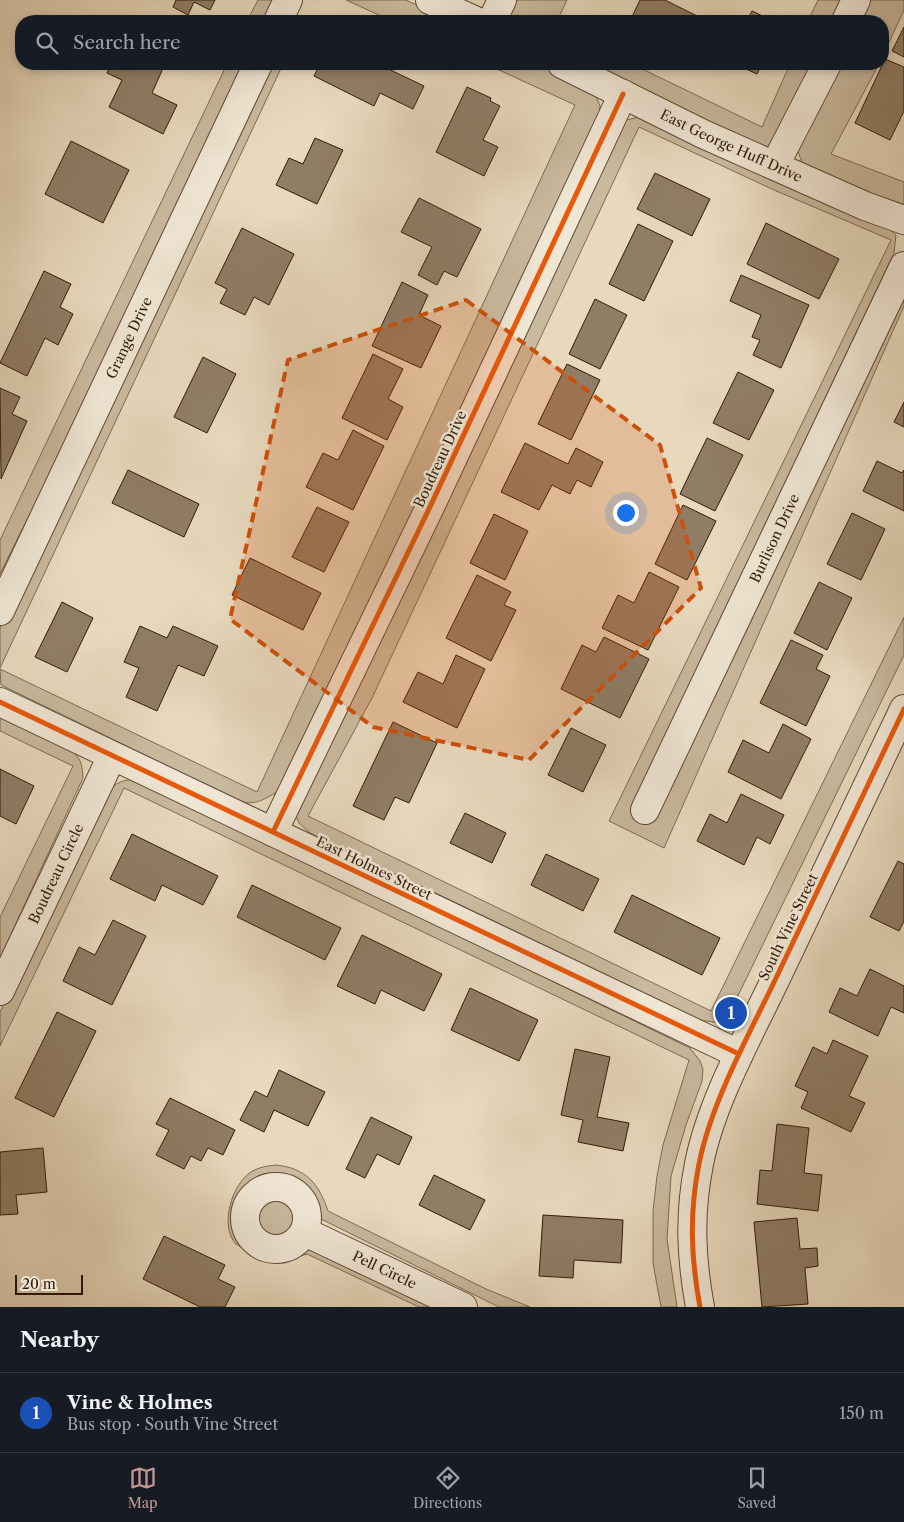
<!DOCTYPE html>
<meta charset="utf-8">
<style>
body{margin:0;font-family:"Libre Caslon Text",serif;background:#20242c;color:#f1f3f6}
.scale{position:absolute;left:15px;bottom:12px;width:68px;box-sizing:border-box;padding-left:5px;border:2px solid #311a08;border-top:0;font-size:14px;line-height:18px;white-space:nowrap;color:#311a08;-webkit-text-stroke:4px #f0e6d4;paint-order:stroke}
.you{position:absolute;left:625px;top:512px;width:18px;height:18px;margin:-12px;border:4px solid #fff;border-radius:50%;background:#1a73e8;box-shadow:0 0 0 8px #1a73e833}
.badge{display:grid;place-items:center;width:32px;height:32px;border-radius:50%;background:#c59692;color:#fff;font-size:16px;font-weight:700}
.pin{position:absolute;translate:-50% -50%;border:2px solid #fff;box-shadow:0 1px 5px #0006}
.list{margin:0;padding:0;list-style:none}
h2{display:flex;justify-content:space-between;align-items:center;height:65px;margin:0;padding:0 20px;font-size:21px}
h2 small{font-size:16px;font-weight:400;color:#9ea1a6}
.list li{display:grid;grid-template-columns:32px 1fr auto;gap:15px;align-items:center;box-sizing:border-box;height:80px;padding:0 20px;border-top:1px solid #363941}
.list b{display:block;font-size:19px;white-space:nowrap}
.list p{margin:0;font-size:16px;white-space:nowrap;color:#9ea1a6}
.list em{font-size:16px;font-style:normal;color:#9ea1a6}
.icon{flex:none;width:28px;height:28px;fill:none;stroke:currentColor;stroke-width:2;stroke-linecap:round;stroke-linejoin:round}
.map{position:relative;flex:none;width:904px;height:1307px;overflow:hidden}
.search{position:absolute;background:#171b24;box-shadow:0 2px 8px #0003;left:15px;right:15px;top:15px;height:55px;display:flex;align-items:center;gap:12px;box-sizing:border-box;padding:0 18px;border-radius:20px;color:#9ea1a6;font-size:19px}
.sheet{height:145px;background:#171b24}
nav{display:flex;justify-content:space-around;align-items:center;box-sizing:border-box;height:70px;border-top:1px solid #363941;background:#171b24;font-size:14px;color:#9ea1a6}
nav a{display:grid;justify-items:center;gap:2px}
nav .on{color:#c59692}
.map>svg:first-child{display:block}
.grass{fill:#c9b99e;stroke:#7d6a53}
.building{fill:#907d66;stroke:#311a08}
.lines{fill:none;stroke-linecap:round;stroke-linejoin:round}
.minor-casing{stroke:#5f4a35;stroke-width:30}
.minor{stroke:#f0e6d4;stroke-width:28}
.cycleway-casing{stroke:#f0e6d4;stroke-width:8}
.cycleway{stroke:#e8590c;stroke-width:5}
.marked{fill:#cd500b;fill-opacity:0.2;stroke:#cd500b;stroke-width:4;stroke-dasharray:10 6;stroke-linejoin:round}
.labels{text-anchor:middle;dominant-baseline:central;stroke-width:5;stroke-linejoin:round;paint-order:stroke}
.street-label{font-size:14px;fill:#311a08;stroke:#f0e6d4}
</style>
<div class="map">
<svg width="904" height="1307" viewBox="0 0 904 1307">
<rect width="100%" height="100%" fill="#e8d9bd"/>
<filter id="stains"><feTurbulence type="fractalNoise" baseFrequency=".004" numOctaves="4"/><feColorMatrix values="0 0 0 0 .2 0 0 0 0 .09 0 0 0 0 .02 0 0 0 .5 -.17"/></filter>
<radialGradient id="worn" r=".72"><stop offset=".6" stop-color="#630" stop-opacity="0"/><stop offset="1" stop-color="#630" stop-opacity=".3"/></radialGradient>
<path class="grass" d="M 258,0 L 278,0 L 267,21 L 247,21 Z
M 346,0 L 406,0 L 451,21 L 392,21 Z
M 510,0 L 567,0 L 557,21 L 512,21 L 509,10 Z
M 818,0 L 846,0 L 836,21 L 808,21 Z
M 865,0 L 904,0 L 904,10 L 883,55 L 883,21 L 855,21 Z
M 227,64 L 247,64 L 80,413 L 0,574 L 0,540 Z
M 266,64 L 283,64 L 0,668 L 0,628 Z
M 486,64 L 541,64 L 580,82 L 595,93 L 600,106 L 598,125 L 277,792 C 265,799 256,805 242,802 L 1,685 L 0,669 L 257,792 L 575,105 Z
M 583,64 L 632,64 L 762,127 L 790,64 L 816,64 L 773,145 L 764,149 Z
M 834,64 L 879,64 L 831,154 L 904,182 L 904,205 L 849,185 L 803,165 L 797,149 Z
M 639,117 L 881,222 L 896,235 L 894,253 L 630,809 L 650,818 L 904,283 L 904,306 L 664,848 L 609,821 L 891,240 L 774,190 L 639,127 L 372,698 L 308,816 L 711,1011 L 904,617 L 904,655 L 729,1014 L 719,1023 L 700,1020 L 310,833 L 299,823 L 296,816 L 622,121 Z
M 0,717 L 73,752 C 82,760 82,766 83,778 L 0,958 L 0,917 L 73,766 L 0,731 Z
M 135,779 L 690,1048 L 700,1061 L 703,1069 L 702,1081 L 686,1125 L 671,1176 L 667,1239 L 677,1307 L 661,1307 L 653,1263 L 653,1211 L 657,1176 L 663,1145 L 689,1060 L 124,788 L 0,1046 L 0,1012 L 101,803 C 112,786 115,781 135,779 Z
M 276,1165 C 306,1168 319,1184 328,1211 L 486,1289 L 530,1307 L 499,1307 L 317,1217 C 303,1183 297,1177 260,1176 L 248,1187 L 236,1216 L 237,1232 L 246,1244 L 260,1252 L 280,1257 L 305,1249 L 317,1251 L 433,1307 L 419,1307 L 307,1254 C 294,1258 276,1264 262,1260 C 258,1259 253,1255 249,1252 C 245,1249 240,1247 236,1244 C 219,1226 232,1184 251,1172 C 259,1167 267,1166 276,1165 Z
M251 1215a22 22 0 1 1 44 0a22 22 0 1 1-44 0Z"/>
<path class="building" d="M 176,0 L 215,0 L 210,10 L 194,2 L 188,15 L 173,7 Z
M 640,0 L 665,0 L 699,17 L 697,21 L 630,21 Z
M 752,11 L 773,21 L 747,21 Z
M 904,27 L 904,57 L 892,51 Z
M 885,59 L 904,67 L 904,111 L 890,140 L 855,123 Z
M 111,64 L 159,64 L 164,66 L 152,93 L 177,105 L 163,134 L 109,107 L 122,80 L 107,73 Z
M 320,64 L 378,64 L 424,86 L 413,109 L 380,93 L 374,106 L 314,76 Z
M 735,64 L 762,64 L 757,74 Z
M 467,87 L 491,98 L 490,101 L 500,106 L 483,140 L 498,147 L 484,176 L 436,152 Z
M 315,138 L 343,150 L 317,204 L 276,185 L 289,158 L 303,164 Z
M 71,141 L 129,170 L 103,223 L 45,194 Z
M 655,173 L 710,199 L 692,236 L 637,209 Z
M 419,198 L 481,229 L 457,277 L 444,271 L 437,285 L 418,275 L 432,247 L 401,232 Z
M 766,223 L 839,259 L 819,299 L 747,264 Z
M 638,224 L 673,241 L 644,301 L 609,284 Z
M 242,228 L 294,254 L 269,305 L 254,297 L 245,315 L 220,303 L 227,289 L 215,283 Z
M 44,271 L 71,284 L 60,307 L 73,314 L 58,345 L 45,338 L 27,376 L 0,363 Z
M 741,275 L 809,305 L 781,368 L 753,355 L 760,340 L 752,337 L 761,315 L 730,301 Z
M 402,282 L 428,295 L 419,315 L 441,326 L 421,368 L 372,346 Z
M 595,299 L 627,315 L 600,369 L 569,354 Z
M 373,354 L 403,369 L 388,399 L 403,407 L 387,440 L 342,418 Z
M 203,357 L 236,374 L 207,433 L 174,417 Z
M 567,364 L 600,380 L 571,440 L 538,424 Z
M 738,372 L 774,390 L 749,440 L 713,423 Z
M 0,388 L 20,397 L 12,414 L 27,421 L 1,479 Z
M 904,402 L 904,427 L 894,422 Z
M 353,430 L 384,446 L 353,510 L 306,487 L 323,453 L 338,460 Z
M 707,438 L 743,455 L 715,511 L 680,494 Z
M 525,443 L 568,464 L 576,448 L 603,462 L 591,487 L 577,480 L 570,494 L 552,485 L 539,510 L 501,492 Z
M 877,461 L 902,473 L 904,470 L 904,511 L 863,491 Z
M 128,470 L 199,504 L 184,537 L 112,503 Z
M 683,505 L 716,521 L 687,580 L 655,564 Z
M 317,507 L 349,522 L 324,572 L 292,557 Z
M 852,513 L 885,529 L 861,580 L 827,564 Z
M 494,514 L 528,531 L 505,580 L 470,563 Z
M 250,558 L 321,593 L 303,630 L 232,595 Z
M 649,572 L 679,587 L 648,650 L 602,628 L 618,595 L 634,603 Z
M 477,575 L 511,592 L 504,605 L 516,610 L 491,661 L 446,638 Z
M 819,582 L 852,598 L 827,650 L 794,633 Z
M 62,602 L 93,618 L 67,672 L 35,657 Z
M 140,626 L 167,638 L 173,626 L 218,646 L 204,676 L 178,665 L 157,711 L 126,697 L 139,668 L 124,662 Z
M 604,637 L 649,659 L 620,718 L 561,689 L 582,645 L 596,652 Z
M 791,640 L 823,655 L 816,669 L 830,676 L 806,726 L 760,703 Z
M 456,655 L 485,669 L 457,728 L 403,702 L 418,672 L 443,684 Z
M 393,722 L 437,743 L 409,803 L 395,797 L 384,820 L 353,806 Z
M 783,724 L 811,739 L 781,799 L 728,772 L 743,740 L 769,753 Z
M 571,728 L 606,745 L 583,792 L 548,775 Z
M 0,769 L 34,786 L 16,824 L 0,816 Z
M 741,794 L 784,815 L 770,844 L 757,837 L 744,865 L 697,841 L 710,814 L 727,823 Z
M 465,813 L 506,833 L 492,863 L 450,843 Z
M 132,834 L 218,876 L 203,905 L 162,885 L 155,901 L 110,879 Z
M 546,854 L 599,879 L 583,911 L 531,885 Z
M 898,861 L 904,864 L 904,921 L 899,931 L 870,917 Z
M 252,885 L 341,928 L 325,960 L 237,917 Z
M 632,895 L 720,938 L 702,975 L 614,932 Z
M 113,920 L 146,936 L 112,1005 L 63,981 L 79,947 L 95,955 Z
M 362,935 L 442,974 L 424,1011 L 381,990 L 375,1004 L 337,986 Z
M 870,969 L 904,986 L 904,1013 L 891,1007 L 878,1036 L 829,1012 L 840,988 L 857,996 Z
M 470,988 L 538,1020 L 519,1061 L 451,1030 Z
M 57,1012 L 96,1031 L 54,1117 L 15,1098 Z
M 833,1040 L 868,1056 L 849,1096 L 865,1103 L 851,1132 L 801,1108 L 808,1092 L 795,1086 L 813,1047 L 827,1054 Z
M 575,1049 L 610,1057 L 597,1117 L 629,1123 L 623,1151 L 578,1142 L 583,1120 L 561,1115 Z
M 279,1070 L 325,1092 L 308,1126 L 274,1110 L 264,1132 L 240,1120 L 255,1091 L 267,1097 Z
M 170,1098 L 235,1130 L 223,1155 L 208,1148 L 201,1161 L 191,1156 L 184,1169 L 156,1155 L 169,1130 L 156,1124 Z
M 371,1117 L 412,1137 L 399,1165 L 377,1154 L 365,1178 L 346,1169 Z
M 777,1124 L 809,1128 L 804,1173 L 822,1175 L 818,1211 L 757,1204 L 760,1170 L 772,1171 Z
M 43,1148 L 47,1192 L 16,1195 L 18,1214 L 0,1215 L 0,1152 Z
M 434,1175 L 485,1200 L 470,1230 L 419,1205 Z
M 543,1215 L 623,1220 L 621,1263 L 574,1260 L 573,1278 L 539,1276 Z
M 797,1218 L 800,1249 L 817,1248 L 818,1266 L 805,1268 L 808,1304 L 762,1307 L 754,1222 Z
M 164,1236 L 225,1265 L 218,1279 L 235,1287 L 225,1307 L 200,1307 L 143,1279 Z"/>
<g class="lines">
<defs>
<g id="minor">
<path d="M 430,0 L 476,21"/>
<path d="M 278,21 L 288,0"/>
<path d="M 492,21 L 502,0"/>
<path d="M 846,21 L 856,0"/>
<path id="s1" d="M 562,64 L 703,134 L 865,206 L 904,220"/>
<path d="M 775,165 L 827,64"/>
<path id="s2" d="M 0,611 L 258,64"/>
<path d="M 0,702 L 739,1054"/>
<path id="s3" d="M 645,810 L 904,266"/>
<path d="M 273,832 L 429,509 L 623,94"/>
<path id="s4" d="M 0,991 L 112,756"/>
<circle cx="276" cy="1218" r="31"/>
<path id="s5" d="M 305,1232 L 463,1307"/>
<path d="M 700,1307 C 691,1258 689,1214 699,1164 C 711,1102 750,1033 777,976 C 820,887 862,798 904,709"/>
</g>
</defs>
<use href="#minor" class="minor-casing"/>
<use href="#minor" class="minor"/>
<defs>
<path id="cycleway" d="M 0,702 L 739,1054
M 273,832 L 429,509 L 623,94
M 700,1307 C 691,1258 689,1214 699,1164 C 711,1102 750,1033 777,976 C 820,887 862,798 904,709"/>
</defs>
<use href="#cycleway" class="cycleway-casing"/>
<use href="#cycleway" class="cycleway"/>
</g>
<path class="marked" d="M 466,300 L 660,445 L 701,588 L 529,760 L 373,727 L 230,619 L 288,360 Z"/>
<g class="labels">
<g class="street-label">
<text stroke="none"><textPath href="#s1" startOffset="188">East George Huff Drive</textPath></text>
<text stroke="none"><textPath href="#s2" startOffset="302">Grange Drive</textPath></text>
<text transform="translate(440 459) rotate(-65)">Boudreau Drive</text>
<text stroke="none"><textPath href="#s3" startOffset="301">Burlison Drive</textPath></text>
<text transform="translate(374 868) rotate(26)">East Holmes Street</text>
<text stroke="none"><textPath href="#s4" startOffset="130">Boudreau Circle</textPath></text>
<text transform="translate(788 927) rotate(-64)">South Vine Street</text>
<text stroke="none"><textPath href="#s5" startOffset="88">Pell Circle</textPath></text>
</g>
</g>
<rect width="100%" height="100%" filter="url(#stains)"/>
<rect width="100%" height="100%" fill="url(#worn)"/>
</svg>
<div class="scale">20 m</div>
<div class="you"></div>
<div class="pin badge" style="left:731px;top:1013px;background:#1a4fb4">1</div>
<div class="search"><svg class="icon" aria-label="search" viewBox="0 0 24 24"><circle cx="10" cy="10" r="6"/><path d="M15 15l6 6"/></svg>Search here</div>
</div>
<section class="sheet">
<h2>Nearby<small></small></h2>
<ul class="list">
<li><span class="badge" style="background:#1a4fb4">1</span><div><b>Vine &amp; Holmes</b><p>Bus stop · South Vine Street</p></div><em>150 m</em></li>
</ul>
</section>
<nav>
<a class="on"><svg class="icon" aria-label="map" viewBox="0 0 24 24"><path d="M3 6l6-2 6 2 6-2v14l-6 2-6-2-6 2zM9 4v14M15 6v14"/></svg>Map</a>
<a><svg class="icon" aria-label="directions" viewBox="0 0 24 24"><path d="M12 3l9 9-9 9-9-9zM9 14v-3h6M13 9l2 2-2 2"/></svg>Directions</a>
<a><svg class="icon" aria-label="saved" viewBox="0 0 24 24"><path d="M7 4h10v16l-5-4-5 4z"/></svg>Saved</a>
</nav>
